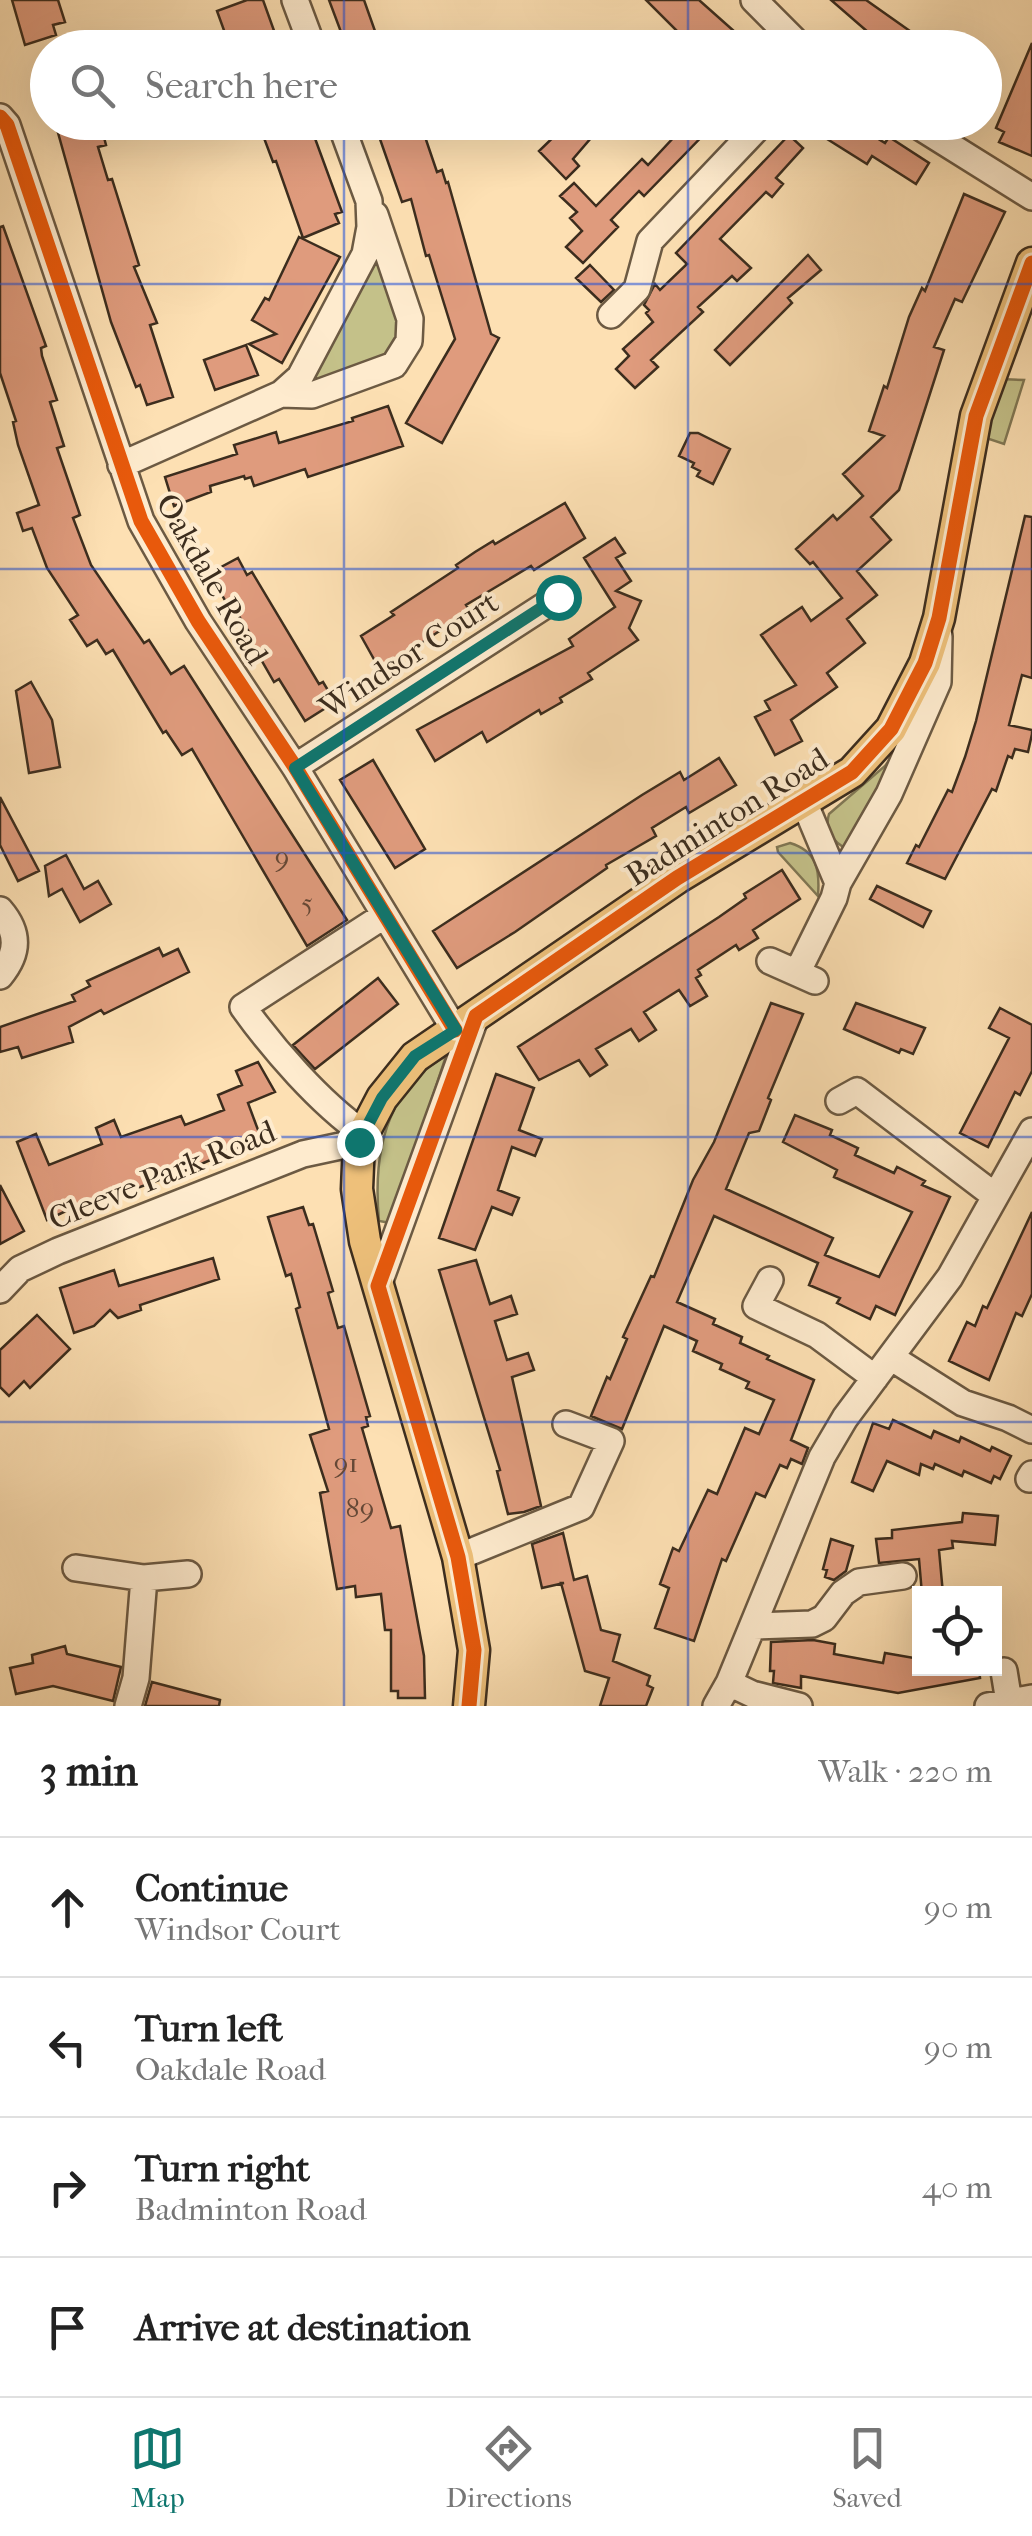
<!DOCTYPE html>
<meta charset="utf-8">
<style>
body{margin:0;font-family:"IM FELL French Canon",serif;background:#f6f6f6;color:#222}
.controls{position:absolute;right:30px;bottom:30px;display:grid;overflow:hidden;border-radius:0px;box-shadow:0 10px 40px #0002}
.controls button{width:90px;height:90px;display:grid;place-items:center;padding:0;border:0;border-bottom:2px solid #e0e0e0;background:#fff;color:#222;font:50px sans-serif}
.stop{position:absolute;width:30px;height:30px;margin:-22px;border:8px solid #0f766e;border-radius:50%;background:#fff}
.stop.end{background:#0f766e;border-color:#fff;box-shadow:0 2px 10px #0008}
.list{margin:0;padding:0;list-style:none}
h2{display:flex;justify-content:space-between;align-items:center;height:130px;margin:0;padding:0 40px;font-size:42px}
h2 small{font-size:32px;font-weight:400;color:#767676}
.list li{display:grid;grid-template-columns:65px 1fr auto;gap:30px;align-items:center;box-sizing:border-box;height:140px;padding:0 40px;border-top:2px solid #e0e0e0}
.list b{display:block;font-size:38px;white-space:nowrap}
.list p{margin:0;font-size:32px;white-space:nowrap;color:#767676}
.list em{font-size:32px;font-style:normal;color:#767676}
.icon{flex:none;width:55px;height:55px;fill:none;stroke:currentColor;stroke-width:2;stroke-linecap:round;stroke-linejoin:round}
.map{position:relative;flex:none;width:1032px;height:1706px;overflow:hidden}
.search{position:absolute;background:#fff;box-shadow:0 10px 40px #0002;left:30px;right:30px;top:30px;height:110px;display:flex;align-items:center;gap:25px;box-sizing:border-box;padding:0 35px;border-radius:55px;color:#767676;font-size:38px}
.sheet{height:690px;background:#fff}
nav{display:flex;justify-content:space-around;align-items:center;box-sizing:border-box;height:140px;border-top:2px solid #e0e0e0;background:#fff;font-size:28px;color:#767676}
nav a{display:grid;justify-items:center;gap:5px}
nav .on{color:#0f766e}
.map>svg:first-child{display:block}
.green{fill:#c4c189;stroke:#807754;stroke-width:2.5}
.building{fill:#df9b7d;stroke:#3c2d1e;stroke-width:2.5}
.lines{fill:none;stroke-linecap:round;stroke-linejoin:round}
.minor-casing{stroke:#6c5a43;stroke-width:30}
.major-casing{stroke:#3c2d1e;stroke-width:35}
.minor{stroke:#feebce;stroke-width:25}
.major{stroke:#eec07a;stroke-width:30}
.cycleway-casing{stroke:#feebce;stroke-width:21}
.cycleway{stroke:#e8590c;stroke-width:15}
.route{stroke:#0f766e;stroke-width:12}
.grid{fill:none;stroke:#1d4ed8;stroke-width:2.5;stroke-opacity:0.55}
.labels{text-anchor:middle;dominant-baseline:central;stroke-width:8;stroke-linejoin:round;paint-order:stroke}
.number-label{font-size:28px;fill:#654836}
.street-label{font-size:32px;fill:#3c2d1e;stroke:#feebce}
</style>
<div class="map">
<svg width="1032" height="1706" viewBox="0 0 1032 1706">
<rect width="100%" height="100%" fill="#fde0b3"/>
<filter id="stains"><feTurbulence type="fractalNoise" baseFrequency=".002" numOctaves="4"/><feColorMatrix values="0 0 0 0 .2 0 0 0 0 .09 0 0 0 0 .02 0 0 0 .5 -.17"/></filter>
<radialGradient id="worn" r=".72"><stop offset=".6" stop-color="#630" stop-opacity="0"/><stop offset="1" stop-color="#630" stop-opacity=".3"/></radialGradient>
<path class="green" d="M 379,256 L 404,328 L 386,362 L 315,389 L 306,379 Z
M 1000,379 L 1024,380 L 1004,444 L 983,437 Z
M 905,739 L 847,849 C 833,842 824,830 829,814 L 885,766 Z
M 790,843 C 817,851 820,870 818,896 L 778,852 L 777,847 Z
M 446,1056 L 391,1223 L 379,1221 C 373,1157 384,1090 446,1056 Z"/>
<path class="building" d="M 12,0 L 58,0 L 65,22 L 53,25 L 56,35 L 25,45 Z
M 247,0 L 263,0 L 277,39 L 253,48 L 245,48 L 243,42 L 230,47 L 217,11 Z
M 329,0 L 364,0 L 381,48 L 347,48 Z
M 646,0 L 699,0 L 753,48 L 694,48 Z
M 831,0 L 866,0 L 934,48 L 870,48 L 876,39 Z
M 1032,43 L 1032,156 L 999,142 L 1004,132 L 996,128 Z
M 55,122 L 100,122 L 106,145 L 98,147 L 108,180 L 112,179 L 139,265 L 134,267 L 157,323 L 150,325 L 173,397 L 147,405 L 140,385 L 136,387 L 111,322 Z
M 258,122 L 309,122 L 342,212 L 335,214 L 339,223 L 303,238 L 276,161 L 273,162 Z
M 374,122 L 420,122 L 437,172 L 442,170 L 446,183 L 448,182 L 491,334 L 499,338 L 442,443 L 406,423 L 455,339 L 429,255 L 426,256 L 411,199 L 402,202 Z
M 569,122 L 588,122 L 597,131 L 573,159 L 579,166 L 566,179 L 539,151 Z
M 658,122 L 716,122 L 644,196 L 639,191 L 611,220 L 618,227 L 583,263 L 566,247 L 582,231 L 570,218 L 577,212 L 560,196 L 574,183 L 596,206 L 642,159 L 648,165 L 674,137 Z
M 800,122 L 851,122 L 885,143 L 889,137 L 929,163 L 916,184 L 872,156 L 867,164 Z
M 789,135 L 803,148 L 776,178 L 783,184 L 772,197 L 766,192 L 720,239 L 751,268 L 737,281 L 732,276 L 698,307 L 703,312 L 651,360 L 658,367 L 635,388 L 616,369 L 629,356 L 623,349 L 653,322 L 646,313 L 649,310 L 644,305 L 655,284 L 660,290 L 687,264 L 676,253 Z
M 964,194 L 1005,212 L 962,302 L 955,299 L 934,347 L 944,350 L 899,490 L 871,517 L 891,540 L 857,571 L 877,595 L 847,619 L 865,643 L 827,673 L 837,687 L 791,720 L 802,741 L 775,755 L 755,717 L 770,710 L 765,701 L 796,685 L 761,635 L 802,607 L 811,621 L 842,598 L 813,562 L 810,564 L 796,549 L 833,515 L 837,520 L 863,496 L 843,474 L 884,436 L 869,431 L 884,386 L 887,388 L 909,317 L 922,288 L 925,291 Z
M 3,226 L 46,346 L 41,348 L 42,356 L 57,400 L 50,402 L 64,446 L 57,448 L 80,515 L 73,518 L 91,565 L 144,643 L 149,640 L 171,674 L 184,666 L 347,920 L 307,946 L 192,749 L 182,755 L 166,731 L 163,733 L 113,650 L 106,654 L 97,640 L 87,646 L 70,620 L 78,615 L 47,568 L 32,528 L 23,531 L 17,513 L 39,505 L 18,445 L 13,422 L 16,421 L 0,373 L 0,227 Z
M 299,237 L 340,257 L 282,363 L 249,344 L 276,334 L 252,320 L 265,298 L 269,300 Z
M 808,255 L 821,270 L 788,298 L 792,303 L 730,365 L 715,350 Z
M 590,265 L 614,290 L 601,302 L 576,278 Z
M 246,345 L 258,375 L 215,390 L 204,360 Z
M 388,406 L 403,446 L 308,477 L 305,469 L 254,486 L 251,477 L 245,479 L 244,476 L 210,486 L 211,492 L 174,506 L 165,477 L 237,454 L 234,445 L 254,439 L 276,432 L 279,443 L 353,421 L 352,418 Z
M 690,433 L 698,433 L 730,449 L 713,484 L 697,476 L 700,471 L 692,467 L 694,463 L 679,456 Z
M 565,503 L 585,538 L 534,570 L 531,566 L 466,605 L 470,611 L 380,670 L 361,636 L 394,615 L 391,612 L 458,568 L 456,565 L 475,552 L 493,541 L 495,544 Z
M 1025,516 L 1032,517 L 1032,678 L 1022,675 L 1009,725 L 1032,730 L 1032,734 L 1028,752 L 1015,749 L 1012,758 L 1008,756 L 996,791 L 992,789 L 945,879 L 907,863 L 916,845 L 919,847 L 948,790 L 952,792 L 965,757 L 976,721 Z
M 615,538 L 625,553 L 616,558 L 631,581 L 616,591 L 641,601 L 629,628 L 638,640 L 588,673 L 592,679 L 560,698 L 562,702 L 541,714 L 539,710 L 487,742 L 482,732 L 435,761 L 417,730 L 573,646 L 569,639 L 615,607 L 584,558 Z
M 238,558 L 247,575 L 252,572 L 319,684 L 323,682 L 335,702 L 305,721 L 279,679 L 274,682 L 251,642 L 254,640 L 230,602 L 227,604 L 210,573 Z
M 31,682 L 52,720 L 60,767 L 29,773 L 16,691 Z
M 719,758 L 736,785 L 689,813 L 686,807 L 652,828 L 656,836 L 606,865 L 607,868 L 515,932 L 457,968 L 433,931 L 642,795 L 680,772 L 684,780 Z
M 373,760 L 425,849 L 395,868 L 340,780 Z
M 0,797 L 39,871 L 18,881 L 0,845 Z
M 66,855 L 84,889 L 98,881 L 111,904 L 80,922 L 62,889 L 49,896 L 45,866 Z
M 782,870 L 800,899 L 753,930 L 758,938 L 739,950 L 736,945 L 698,970 L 701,975 L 696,978 L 707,996 L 690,1006 L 679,990 L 644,1012 L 656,1030 L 639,1041 L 631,1029 L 596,1049 L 607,1065 L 590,1076 L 579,1060 L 539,1080 L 518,1047 L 719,917 L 746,898 L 744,894 Z
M 877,886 L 931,911 L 923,927 L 870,899 Z
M 159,948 L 163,956 L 178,949 L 189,972 L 104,1014 L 101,1010 L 69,1027 L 73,1042 L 22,1058 L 18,1047 L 0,1052 L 0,1027 L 75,1001 L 72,995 L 90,986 L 87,981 Z
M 378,978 L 398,1004 L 315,1069 L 293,1045 Z
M 771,1003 L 803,1014 L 768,1098 L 771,1100 L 759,1131 L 749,1133 L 726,1189 L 833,1238 L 825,1255 L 879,1277 L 912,1212 L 834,1177 L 837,1170 L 783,1142 L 795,1115 L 832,1130 L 830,1135 L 858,1148 L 855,1155 L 894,1173 L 897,1167 L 925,1181 L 922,1185 L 950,1197 L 895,1315 L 876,1306 L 870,1319 L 837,1303 L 840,1298 L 809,1285 L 818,1263 L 714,1216 L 677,1302 L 715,1319 L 713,1324 L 742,1337 L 740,1343 L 769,1356 L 767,1359 L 814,1380 L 791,1440 L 808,1448 L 802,1464 L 791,1459 L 787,1468 L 780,1465 L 765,1497 L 756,1493 L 726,1561 L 722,1559 L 694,1641 L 655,1628 L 669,1588 L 660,1584 L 673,1548 L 679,1551 L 708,1490 L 717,1494 L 745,1428 L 759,1434 L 774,1400 L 746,1388 L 749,1382 L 720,1369 L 722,1364 L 693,1351 L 697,1341 L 664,1326 L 622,1429 L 591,1416 L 607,1377 L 610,1379 L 627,1339 L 623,1337 L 651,1276 L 654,1277 L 693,1180 L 714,1142 Z
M 856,1003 L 925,1028 L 913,1054 L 901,1049 L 899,1053 L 844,1029 Z
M 1000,1008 L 1032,1025 L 1032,1071 L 1020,1095 L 1015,1092 L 988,1147 L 960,1133 L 1009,1038 L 989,1028 Z
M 258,1062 L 275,1092 L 248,1103 L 261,1138 L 192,1168 L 69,1213 L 68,1210 L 47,1220 L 17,1142 L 36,1134 L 49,1165 L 102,1144 L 96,1128 L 114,1120 L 121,1137 L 181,1116 L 185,1125 L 224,1110 L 218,1095 L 242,1085 L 236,1071 Z
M 496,1074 L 534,1088 L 519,1130 L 542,1139 L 535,1156 L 512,1147 L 498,1190 L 519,1198 L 512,1215 L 492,1207 L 475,1250 L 439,1238 Z
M 0,1185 L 24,1231 L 0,1244 Z
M 303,1207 L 309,1225 L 313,1224 L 333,1291 L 328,1293 L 338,1328 L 344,1326 L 370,1416 L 366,1417 L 368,1426 L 362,1428 L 391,1528 L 400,1526 L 424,1656 L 425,1698 L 398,1698 L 398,1691 L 391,1691 L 391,1630 L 385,1630 L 381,1594 L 356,1597 L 355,1586 L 337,1589 L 320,1493 L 328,1491 L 310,1435 L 329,1429 L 296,1309 L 300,1307 L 291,1274 L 286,1276 L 268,1217 Z
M 1032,1212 L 1032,1294 L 1022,1316 L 1016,1313 L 989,1380 L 949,1361 L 967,1322 L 975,1326 L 983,1306 L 987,1308 Z
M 213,1258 L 219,1279 L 140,1305 L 141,1310 L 118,1318 L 110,1310 L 94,1326 L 74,1333 L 60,1288 L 114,1270 L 119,1286 Z
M 476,1260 L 490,1304 L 511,1296 L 517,1314 L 495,1321 L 507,1360 L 528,1353 L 534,1370 L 512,1377 L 541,1506 L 524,1512 L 508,1514 L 497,1471 L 500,1470 L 439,1270 Z
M 37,1315 L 70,1349 L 30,1388 L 24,1381 L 9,1396 L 0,1387 L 0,1350 Z
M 893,1420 L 931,1438 L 934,1431 L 959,1442 L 961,1437 L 990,1451 L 992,1447 L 1011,1456 L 1000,1479 L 994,1476 L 991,1483 L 964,1471 L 962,1476 L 935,1464 L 933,1469 L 921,1464 L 919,1475 L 887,1461 L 873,1491 L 852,1482 L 873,1423 L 889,1429 Z
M 963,1513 L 998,1516 L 995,1545 L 952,1541 L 953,1548 L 939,1550 L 943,1594 L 922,1594 L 919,1559 L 879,1563 L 876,1539 L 892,1538 L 892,1530 L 962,1522 Z
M 563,1533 L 574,1580 L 587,1576 L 601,1630 L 620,1635 L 613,1661 L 650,1676 L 647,1685 L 653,1688 L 646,1706 L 600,1706 L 609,1678 L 585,1671 L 561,1583 L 564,1583 L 542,1588 L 532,1544 Z
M 831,1539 L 853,1546 L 846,1571 L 834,1580 L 825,1577 L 827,1570 L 823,1569 Z
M 813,1640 L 835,1644 L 834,1654 L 883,1663 L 885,1653 L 920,1659 L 920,1668 L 979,1668 L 980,1678 L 898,1693 L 801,1676 L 801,1688 L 773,1683 L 774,1671 L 770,1671 L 771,1642 Z
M 65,1646 L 67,1654 L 121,1667 L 113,1701 L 53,1686 L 16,1694 L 10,1668 L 33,1663 L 32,1655 Z
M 152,1682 L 220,1700 L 219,1706 L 145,1706 Z"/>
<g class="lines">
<defs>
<path id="minor" d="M 295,0 L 313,48
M 754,0 L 802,48
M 0,117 L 7,125 L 141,521 L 198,621 L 295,767 L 455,1030
M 912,122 L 1032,197
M 611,315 L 637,289 L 650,241 L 763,122
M 281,394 L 312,395 L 394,365 L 409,341 L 410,319 L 375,215
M 121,465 L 281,394 L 300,377 L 365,254 L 370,227 L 369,201 L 340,122
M 295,767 L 558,597
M 838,883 L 889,794 L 938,682 L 939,636
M 0,910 C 19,932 19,953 0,976
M 770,961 L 815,981
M 797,973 L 834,898 L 838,883 L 804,802
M 839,1101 L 857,1091 L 995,1196
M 363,1133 C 320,1103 273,1049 243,1007 L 385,915
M 770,1280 L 756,1306 L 817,1335 L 875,1378
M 378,1286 L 476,1016
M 0,1290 L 20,1269 L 58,1251 L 303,1154 L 359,1142
M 892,1358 L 963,1403 L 1008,1418 L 1032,1430
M 1029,1479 L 1032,1474
M 458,1557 L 581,1507 L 611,1441 L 566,1424
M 76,1568 L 144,1578 L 136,1678 L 128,1706
M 144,1578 L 188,1574
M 753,1626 L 812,1624 L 824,1618 L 843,1593 L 859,1582 L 903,1576
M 1004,1671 L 1009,1702
M 729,1683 L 752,1694 L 799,1706
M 716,1706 L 729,1683 L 822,1457 L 845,1418 L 950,1277 L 1032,1131
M 988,1706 L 1032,1698"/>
<path id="major" d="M 469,1706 L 474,1650 L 458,1557 L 365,1241 L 357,1189 L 359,1142 L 382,1098 L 415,1057 L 677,878 L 852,772 L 891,729 L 925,663 L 939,618 L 976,416 L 1032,263"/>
</defs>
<use href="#minor" class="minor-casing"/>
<use href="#major" class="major-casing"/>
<use href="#minor" class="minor"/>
<use href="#major" class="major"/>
<defs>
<path id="cycleway" d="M 0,117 L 7,125 L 141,521 L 198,621 L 295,767 L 455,1030
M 469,1706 L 474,1650 L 458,1557 L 378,1286 L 476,1016 L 677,878 L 852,772 L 891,729 L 925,663 L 939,618 L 976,416 L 1032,263"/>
</defs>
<use href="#cycleway" class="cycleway-casing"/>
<use href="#cycleway" class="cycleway"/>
</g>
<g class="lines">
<path class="route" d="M 359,1142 L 382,1098 L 415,1056 L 456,1030 L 295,768 L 558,597"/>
</g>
<path class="grid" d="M 344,0 L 344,48M 688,0 L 688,48M 344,122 L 344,1706M 688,122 L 688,1706M 0,284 L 1032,284M 0,569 L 1032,569M 0,853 L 1032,853M 0,1137 L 1032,1137M 0,1422 L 1032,1422"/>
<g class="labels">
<g class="number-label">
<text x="282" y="856">9</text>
<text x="307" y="902">5</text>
<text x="346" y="1462">91</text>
<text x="360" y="1507">89</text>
</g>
<g class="street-label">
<text transform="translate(212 579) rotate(60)">Oakdale Road</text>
<text transform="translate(409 655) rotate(-33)">Windsor Court</text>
<text transform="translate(727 817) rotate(-32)">Badminton Road</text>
<text transform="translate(162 1175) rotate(-22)">Cleeve Park Road</text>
</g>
</g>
<rect width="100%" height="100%" filter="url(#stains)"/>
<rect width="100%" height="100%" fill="url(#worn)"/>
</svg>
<div class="controls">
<button><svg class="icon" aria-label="locate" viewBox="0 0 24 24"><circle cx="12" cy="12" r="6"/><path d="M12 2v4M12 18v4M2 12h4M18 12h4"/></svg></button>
</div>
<div class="stop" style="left:558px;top:597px"></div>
<div class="stop end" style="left:359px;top:1142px"></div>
<div class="search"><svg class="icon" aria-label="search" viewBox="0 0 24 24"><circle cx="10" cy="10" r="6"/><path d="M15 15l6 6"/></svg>Search here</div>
</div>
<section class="sheet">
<h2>3 min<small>Walk · 220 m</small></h2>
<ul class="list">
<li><svg class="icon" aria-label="ahead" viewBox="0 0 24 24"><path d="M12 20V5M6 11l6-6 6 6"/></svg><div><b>Continue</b><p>Windsor Court</p></div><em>90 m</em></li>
<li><svg class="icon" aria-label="left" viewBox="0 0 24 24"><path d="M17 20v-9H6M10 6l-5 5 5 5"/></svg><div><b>Turn left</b><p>Oakdale Road</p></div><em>90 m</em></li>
<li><svg class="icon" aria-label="right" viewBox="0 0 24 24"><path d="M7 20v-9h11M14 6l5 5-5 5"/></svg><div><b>Turn right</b><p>Badminton Road</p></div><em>40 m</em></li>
<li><svg class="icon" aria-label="arrive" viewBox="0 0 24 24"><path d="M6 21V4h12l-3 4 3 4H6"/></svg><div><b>Arrive at destination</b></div></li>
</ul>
</section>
<nav>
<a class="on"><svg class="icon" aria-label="map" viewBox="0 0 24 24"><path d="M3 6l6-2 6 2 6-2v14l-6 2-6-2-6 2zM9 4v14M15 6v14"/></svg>Map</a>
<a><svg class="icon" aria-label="directions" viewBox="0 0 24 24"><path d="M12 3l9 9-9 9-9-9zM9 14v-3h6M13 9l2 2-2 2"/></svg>Directions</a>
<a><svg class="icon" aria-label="saved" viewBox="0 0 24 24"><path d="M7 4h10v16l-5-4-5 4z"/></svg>Saved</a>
</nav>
